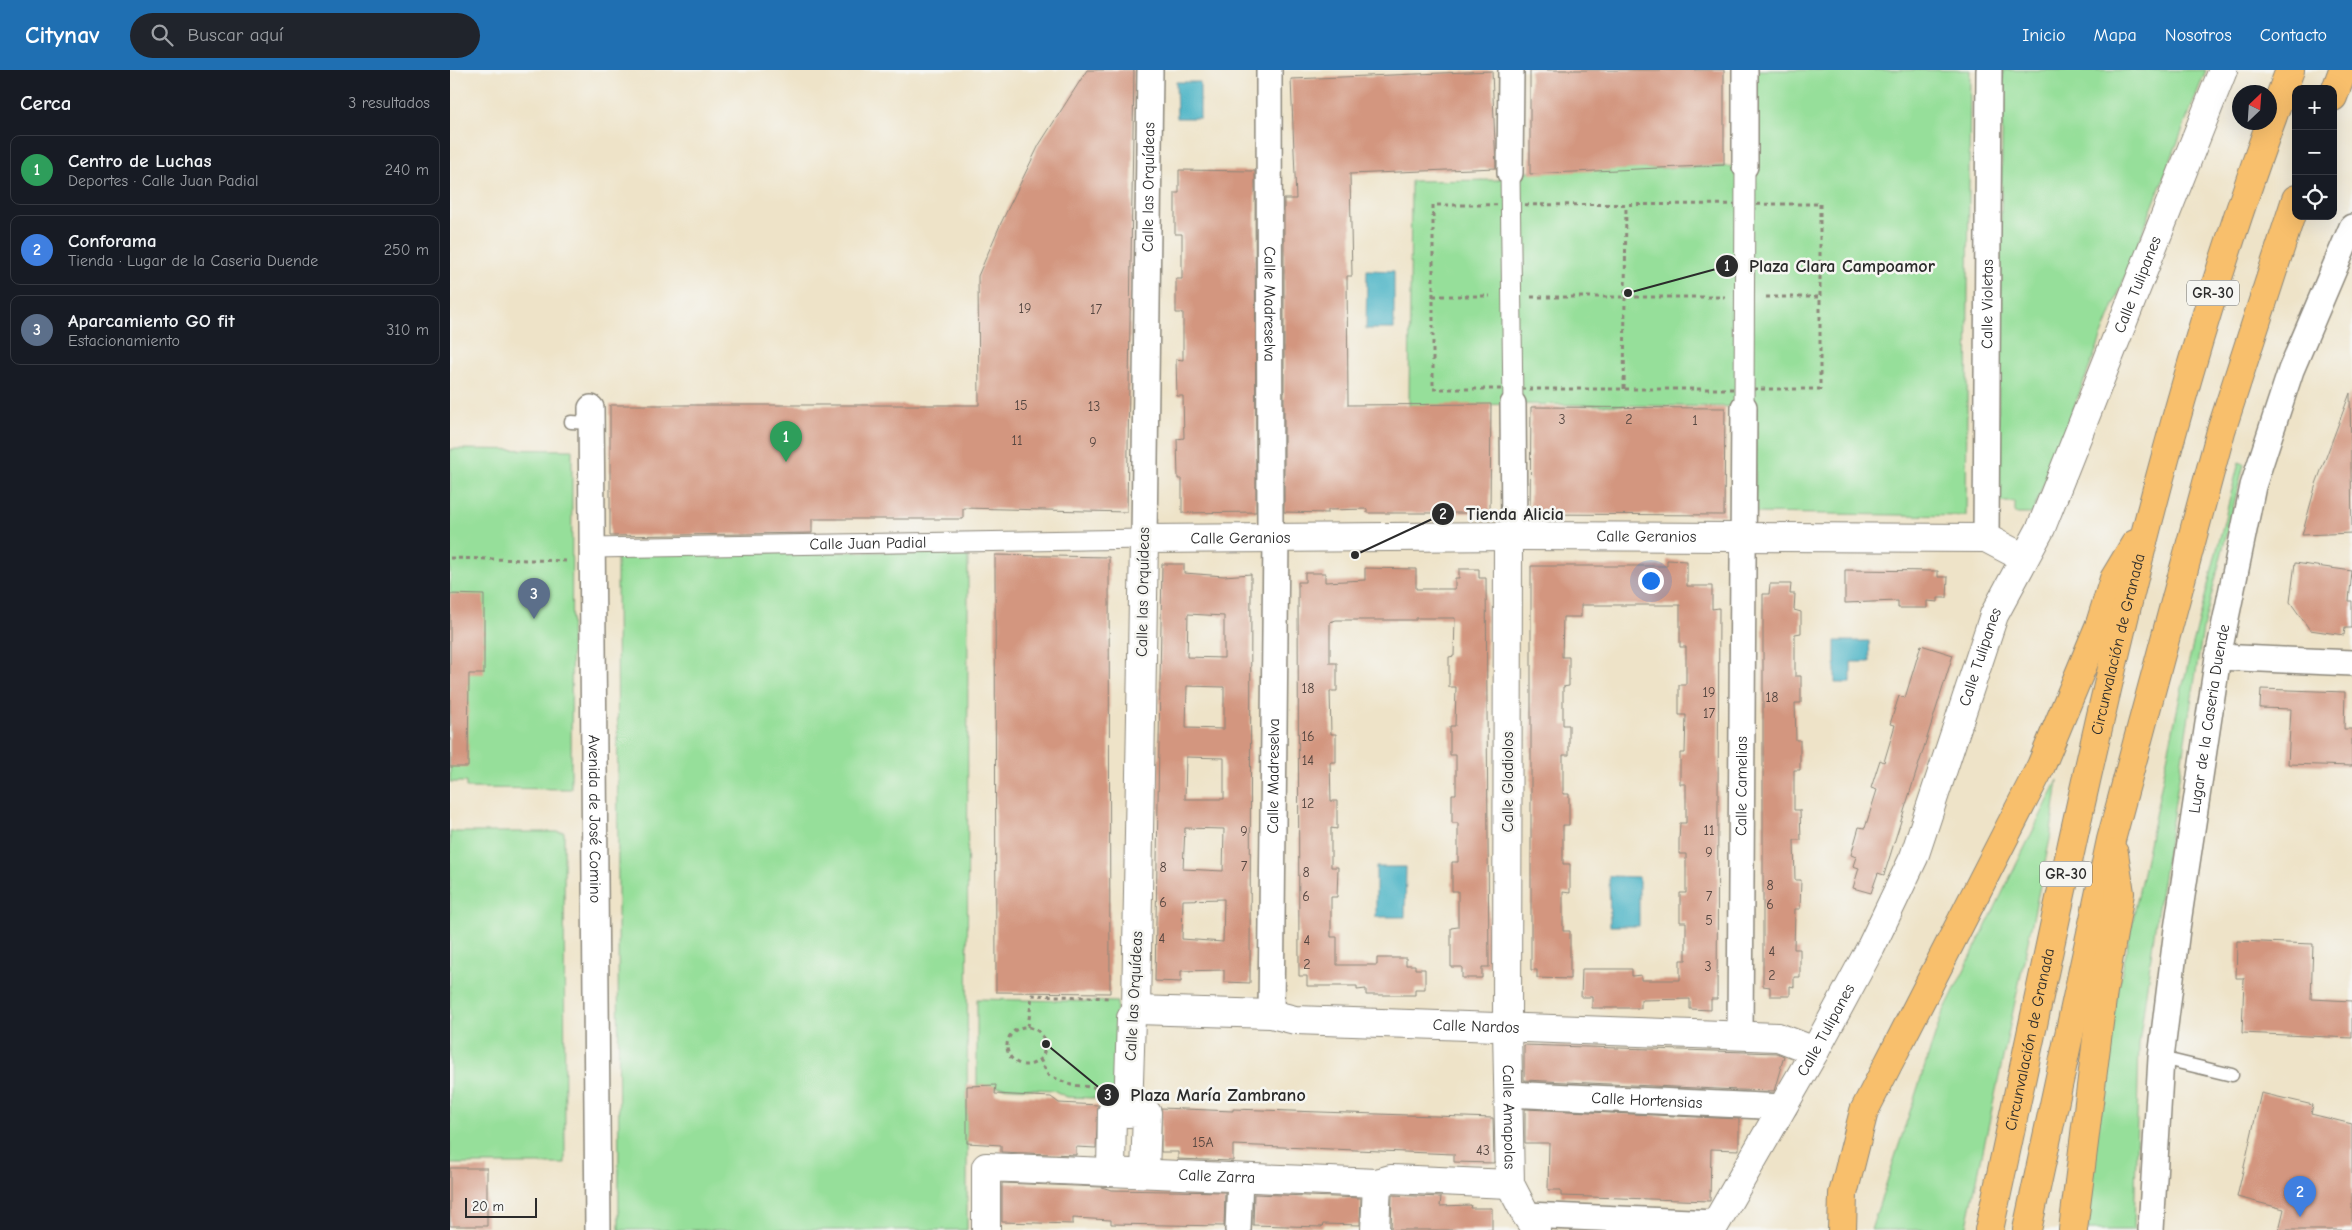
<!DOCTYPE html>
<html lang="es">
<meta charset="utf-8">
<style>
body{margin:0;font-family:"Comic Neue",sans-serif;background:#20242c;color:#f1f3f6}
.controls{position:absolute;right:15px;top:15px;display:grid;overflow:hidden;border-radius:10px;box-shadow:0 5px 20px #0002}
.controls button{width:45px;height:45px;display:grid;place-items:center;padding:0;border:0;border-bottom:1px solid #363941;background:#171b24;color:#f1f3f6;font:25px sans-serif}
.compass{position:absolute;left:1782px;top:15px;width:45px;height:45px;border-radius:50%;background:#171b24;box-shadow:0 5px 20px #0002;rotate:25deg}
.scale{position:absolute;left:15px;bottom:12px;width:72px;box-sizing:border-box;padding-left:5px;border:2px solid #2b2b2b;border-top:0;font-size:14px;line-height:18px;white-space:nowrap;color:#2b2b2b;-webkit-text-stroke:4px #f6f6f2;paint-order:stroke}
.you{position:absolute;left:1200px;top:510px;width:18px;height:18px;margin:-12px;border:4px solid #fff;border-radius:50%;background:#1a73e8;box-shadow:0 0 0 8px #1a73e833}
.badge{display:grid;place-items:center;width:32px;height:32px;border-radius:50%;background:#1f6fb2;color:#fff;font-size:16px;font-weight:700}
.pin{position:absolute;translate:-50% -41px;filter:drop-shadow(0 1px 2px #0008)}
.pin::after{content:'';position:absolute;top:26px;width:18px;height:15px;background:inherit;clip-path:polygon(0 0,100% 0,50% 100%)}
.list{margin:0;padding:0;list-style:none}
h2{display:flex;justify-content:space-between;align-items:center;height:65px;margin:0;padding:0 20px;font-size:21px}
h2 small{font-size:16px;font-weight:400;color:#9ea1a6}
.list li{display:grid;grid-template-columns:32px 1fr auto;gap:15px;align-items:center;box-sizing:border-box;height:70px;margin:0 10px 10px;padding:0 10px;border:1px solid #363941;border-radius:10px}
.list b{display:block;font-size:19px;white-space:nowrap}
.list p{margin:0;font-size:16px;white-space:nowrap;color:#9ea1a6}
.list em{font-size:16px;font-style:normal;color:#9ea1a6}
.icon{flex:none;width:28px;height:28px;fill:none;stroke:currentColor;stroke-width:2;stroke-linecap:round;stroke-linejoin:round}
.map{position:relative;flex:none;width:1902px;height:1160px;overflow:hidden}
header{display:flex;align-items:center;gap:30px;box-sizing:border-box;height:70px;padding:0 25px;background:#1f6fb2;color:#fff}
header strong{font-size:24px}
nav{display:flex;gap:28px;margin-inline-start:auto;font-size:18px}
.search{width:350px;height:45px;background:#20242c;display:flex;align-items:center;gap:12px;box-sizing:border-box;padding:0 18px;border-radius:28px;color:#9ea1a6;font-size:19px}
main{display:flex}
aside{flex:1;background:#171b24}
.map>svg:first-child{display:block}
.green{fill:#96df9a;stroke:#608562}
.water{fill:#47b2c5;stroke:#396e78}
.building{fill:#d3967f;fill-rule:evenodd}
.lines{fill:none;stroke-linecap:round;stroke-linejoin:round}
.service-casing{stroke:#8c877a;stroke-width:15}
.pedestrian-casing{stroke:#8c877a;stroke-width:21}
.minor-casing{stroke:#8c877a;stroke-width:28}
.tertiary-casing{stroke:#8c877a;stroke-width:30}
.motorway-casing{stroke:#8c877a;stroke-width:30}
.path{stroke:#8c877a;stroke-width:3;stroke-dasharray:4 4;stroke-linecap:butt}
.service{stroke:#fff;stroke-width:12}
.pedestrian{stroke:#fff;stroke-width:19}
.minor{stroke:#fff;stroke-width:25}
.tertiary{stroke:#fff;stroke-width:28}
.motorway{stroke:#f8bf6c;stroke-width:28}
.labels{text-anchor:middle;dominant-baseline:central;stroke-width:5;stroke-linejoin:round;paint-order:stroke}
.number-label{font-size:14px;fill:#554640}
.shield{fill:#f6f6f2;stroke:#686867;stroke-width:1}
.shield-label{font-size:15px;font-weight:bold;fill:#2b2b2b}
.street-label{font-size:16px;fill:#2b2b2b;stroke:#f6f6f2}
.leader{fill:none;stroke:#2b2b2b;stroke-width:2}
.callout-dot{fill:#2b2b2b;stroke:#f6f6f2;stroke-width:2}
.mark-label{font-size:15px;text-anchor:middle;font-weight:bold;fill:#fff}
.callout-label{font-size:18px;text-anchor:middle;font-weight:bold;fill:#2b2b2b;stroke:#f6f6f2;stroke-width:5;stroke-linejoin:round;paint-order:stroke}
</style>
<header>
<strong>Citynav</strong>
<div class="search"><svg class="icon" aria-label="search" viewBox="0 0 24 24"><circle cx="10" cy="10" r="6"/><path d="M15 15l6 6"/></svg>Buscar aquí</div>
<nav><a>Inicio</a><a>Mapa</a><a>Nosotros</a><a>Contacto</a></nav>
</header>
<main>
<aside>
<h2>Cerca<small>3 resultados</small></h2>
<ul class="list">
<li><span class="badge" style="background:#2e9e5b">1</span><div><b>Centro de Luchas</b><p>Deportes · Calle Juan Padial</p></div><em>240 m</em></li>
<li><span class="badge" style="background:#3f7fe0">2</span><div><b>Conforama</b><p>Tienda · Lugar de la Caseria Duende</p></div><em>250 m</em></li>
<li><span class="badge" style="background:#5c6f8a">3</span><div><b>Aparcamiento GO fit</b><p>Estacionamiento</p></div><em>310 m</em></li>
</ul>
</aside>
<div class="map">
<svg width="1902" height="1160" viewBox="0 0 1902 1160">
<rect width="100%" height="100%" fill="#f6f6f2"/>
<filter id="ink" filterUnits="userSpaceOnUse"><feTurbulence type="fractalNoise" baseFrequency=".02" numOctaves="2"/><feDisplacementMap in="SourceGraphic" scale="10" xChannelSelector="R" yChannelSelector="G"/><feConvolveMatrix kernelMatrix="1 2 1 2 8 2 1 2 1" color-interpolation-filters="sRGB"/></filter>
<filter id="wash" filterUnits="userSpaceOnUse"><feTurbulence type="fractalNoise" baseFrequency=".0096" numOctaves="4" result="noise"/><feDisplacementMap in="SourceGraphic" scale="20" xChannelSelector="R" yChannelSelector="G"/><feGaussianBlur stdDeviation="1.12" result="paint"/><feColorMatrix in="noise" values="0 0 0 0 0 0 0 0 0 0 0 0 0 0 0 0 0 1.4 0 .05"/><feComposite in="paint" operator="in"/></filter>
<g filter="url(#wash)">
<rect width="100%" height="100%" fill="#eee3c8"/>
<path class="green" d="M 1305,0 L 1520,0 L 1516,446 L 1305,443 L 1305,337 L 1063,334 L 959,337 L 961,111 L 1047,110 L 1060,103 L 1086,101 L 1295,96 Z
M 1553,0 L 1756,0 L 1582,444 L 1565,444 L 1565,432 L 1547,432 Z
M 0,379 L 122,380 L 121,719 L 16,718 L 16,712 L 0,712 Z
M 1789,392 L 1794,394 L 1753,559 L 1706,850 L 1689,974 L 1684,1160 L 1638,1160 L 1643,1082 L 1666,930 L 1731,622 Z
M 167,482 L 518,482 L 517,1160 L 169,1160 Z
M 1608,710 L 1600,769 L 1516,1160 L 1421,1160 L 1491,947 Z
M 0,762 L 114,762 L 115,1094 L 0,1094 Z
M 527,929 L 667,932 L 665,1029 L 617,1027 L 603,1020 L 527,1016 Z"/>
<path class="water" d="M 726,12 L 750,12 L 750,48 L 727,48 Z
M 917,200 L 944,201 L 944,259 L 916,259 Z
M 1385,571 L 1419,571 L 1420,592 L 1401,592 L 1401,613 L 1385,613 Z
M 926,797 L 956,797 L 955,847 L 926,847 Z
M 1159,806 L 1189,807 L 1189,856 L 1160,856 Z"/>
<g id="blocks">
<path class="building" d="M 637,0 L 684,0 L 677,442 L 513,438 L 513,449 L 362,449 L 362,463 L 160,466 L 160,335 L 529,335 L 528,206 L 551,153 L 589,75 Z
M 1080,0 L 1274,0 L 1274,95 L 1080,104 Z
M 1042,1 L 1046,98 L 900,104 L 902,206 L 897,206 L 898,335 L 1041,334 L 1040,443 L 917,443 L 917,439 L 878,440 L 878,443 L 834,442 L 834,129 L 846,129 L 841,9 Z
M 729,100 L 805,101 L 806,442 L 732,443 L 732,409 L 728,409 L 727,369 L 734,368 L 733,326 L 727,326 L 726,289 L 733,290 L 733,243 L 726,243 L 726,209 L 732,209 L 732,164 L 725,164 L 725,123 L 729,123 Z
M 1900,323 L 1902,463 L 1852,465 L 1866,414 Z
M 1081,337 L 1275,338 L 1274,445 L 1080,444 Z
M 545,485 L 659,487 L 660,923 L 546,922 Z
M 1217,490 L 1237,491 L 1237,516 L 1262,516 L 1262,539 L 1269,538 L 1267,929 L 1261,929 L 1261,940 L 1240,939 L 1240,929 L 1191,930 L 1191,938 L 1142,938 L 1142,927 L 1131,927 L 1132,899 L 1182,899 L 1182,906 L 1191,905 L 1191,910 L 1230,910 L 1230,890 L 1236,890 L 1236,852 L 1230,852 L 1230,823 L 1236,823 L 1236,784 L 1229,784 L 1229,770 L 1230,753 L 1236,753 L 1236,714 L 1230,714 L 1230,683 L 1235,683 L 1236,645 L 1229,645 L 1229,615 L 1236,615 L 1236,577 L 1230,577 L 1230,535 L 1131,535 L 1131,547 L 1113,547 L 1112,587 L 1119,587 L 1119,616 L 1113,617 L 1113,655 L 1119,655 L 1119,685 L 1113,685 L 1113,724 L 1119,724 L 1119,755 L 1113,755 L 1113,794 L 1120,794 L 1120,823 L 1113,822 L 1113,861 L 1120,861 L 1120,909 L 1087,908 L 1087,900 L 1081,900 L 1081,496 L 1217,496 Z
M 1845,493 L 1902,501 L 1899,531 L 1902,531 L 1902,558 L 1895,558 L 1894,565 L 1860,560 L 1840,532 Z
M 712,494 L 734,494 L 734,503 L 774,506 L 801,504 L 800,913 L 774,912 L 774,900 L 731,901 L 731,912 L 705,911 ZM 738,544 L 774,546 L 774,588 L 737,587 ZM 737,616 L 774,617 L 774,659 L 736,658 ZM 736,687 L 774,688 L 774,729 L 735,729 ZM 735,758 L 774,759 L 773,801 L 733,799 ZM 774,829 L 773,872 L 732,869 L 733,830 Z
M 915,498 L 966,499 L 966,519 L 1005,519 L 1005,508 L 1009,508 L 1009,499 L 1029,499 L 1029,508 L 1036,508 L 1039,897 L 1032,897 L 1032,908 L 1012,908 L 1012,897 L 1001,897 L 1001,858 L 1008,857 L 1008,821 L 1002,821 L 1002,792 L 1008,792 L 1008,753 L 1002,753 L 1002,724 L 1006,724 L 1006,685 L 1000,685 L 1000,656 L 1005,656 L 1006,617 L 999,617 L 999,587 L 1004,586 L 1005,548 L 966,548 L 966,550 L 886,550 L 880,552 L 880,593 L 887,593 L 887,621 L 880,621 L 881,664 L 886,664 L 886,692 L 880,692 L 881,731 L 887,731 L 887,759 L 881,758 L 881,797 L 888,797 L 887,827 L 881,827 L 881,867 L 887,867 L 887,895 L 927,895 L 927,888 L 956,888 L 956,895 L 965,895 L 965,899 L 975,899 L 975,919 L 965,919 L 965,925 L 916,925 L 916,919 L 907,920 L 907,916 L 857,916 L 857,906 L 849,906 L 848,512 L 855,512 L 855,503 L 875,503 L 875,512 L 915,510 Z
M 1395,500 L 1488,501 L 1488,507 L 1498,507 L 1497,528 L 1488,528 L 1488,532 L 1477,531 L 1477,538 L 1448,538 L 1448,531 L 1395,533 Z
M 1320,514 L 1341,514 L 1340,524 L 1345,524 L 1344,540 L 1351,542 L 1351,563 L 1345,564 L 1345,606 L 1351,606 L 1351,633 L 1345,633 L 1346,670 L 1350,670 L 1350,700 L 1344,700 L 1344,740 L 1350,740 L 1351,770 L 1344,770 L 1345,810 L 1351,810 L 1350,839 L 1345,839 L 1344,879 L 1350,879 L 1350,907 L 1344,907 L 1344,917 L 1340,916 L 1340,926 L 1320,926 L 1320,917 L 1313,916 L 1313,524 L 1319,524 Z
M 0,524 L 34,525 L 34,604 L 19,604 L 18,697 L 0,697 Z
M 1471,575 L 1503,585 L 1434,805 L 1428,803 L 1421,823 L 1403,818 L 1409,798 L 1403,796 L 1406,787 L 1401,785 L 1409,757 L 1415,758 L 1427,720 L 1421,718 L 1430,690 L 1434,692 L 1445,655 L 1440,654 L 1449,626 L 1455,628 Z
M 1811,619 L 1895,622 L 1894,659 L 1902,659 L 1902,696 L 1838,694 L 1841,639 L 1810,638 Z
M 1787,871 L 1863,874 L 1861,929 L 1902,931 L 1902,968 L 1792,963 L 1794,908 L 1786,908 Z
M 1074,975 L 1327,983 L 1334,986 L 1324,1021 L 1289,1020 L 1074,1010 Z
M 546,1015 L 545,1024 L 601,1027 L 609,1033 L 648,1035 L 646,1078 L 626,1077 L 626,1085 L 551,1082 L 551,1075 L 517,1073 L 517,1016 Z
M 1811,1023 L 1863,1035 L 1861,1044 L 1902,1054 L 1902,1160 L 1829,1160 L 1834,1139 L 1787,1127 Z
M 711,1038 L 783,1041 L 783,1039 L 1043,1048 L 1044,1093 L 1004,1092 L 1004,1084 L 783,1075 L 783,1091 L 728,1089 L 728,1082 L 711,1082 Z
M 1075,1039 L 1289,1049 L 1289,1080 L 1261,1079 L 1260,1131 L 1111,1126 L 1111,1120 L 1098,1120 L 1099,1073 L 1075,1073 Z
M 0,1098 L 37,1098 L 37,1156 L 0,1156 Z
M 552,1113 L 651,1117 L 662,1120 L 775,1122 L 774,1156 L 661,1154 L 661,1150 L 623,1148 L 623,1154 L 552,1152 Z
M 804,1124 L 911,1128 L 910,1155 L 873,1154 L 872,1157 L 803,1155 Z
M 942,1125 L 991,1127 L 990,1136 L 1021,1135 L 1020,1138 L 1042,1138 L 1042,1160 L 941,1160 Z"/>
</g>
</g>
<g filter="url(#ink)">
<use href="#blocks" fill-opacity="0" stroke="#8c877a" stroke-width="1"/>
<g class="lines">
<defs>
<path id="service" d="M 121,352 L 141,353
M 1711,988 L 1782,1005"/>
<g id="pedestrian">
<path d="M 1060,103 L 1063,334"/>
<path d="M 1294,337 L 1295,96"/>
<path id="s1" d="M 143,478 L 694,469"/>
</g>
<g id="minor">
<path id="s2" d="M 819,0 L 820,468"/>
<path d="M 1295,96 L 1295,0"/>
<path d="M 1060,103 L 1061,0"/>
<path d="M 1063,334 L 1064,466"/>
<path id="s3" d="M 141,338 L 148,1160"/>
<path id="s4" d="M 1536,468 L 1539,0"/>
<path id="s5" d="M 694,469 L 700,0"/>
<path d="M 1768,587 L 1902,593"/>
<path id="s6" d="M 821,944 L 826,468"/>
<path id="s7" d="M 1290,965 L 1294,337"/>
<path id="s8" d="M 1058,1024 L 1334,1037"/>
<path d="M 1076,1145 L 1265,1153"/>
<path d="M 788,1160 L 790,1107"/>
<path id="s9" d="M 1701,1160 L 1711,988 L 1727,859 L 1768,587 L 1803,416 L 1841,300 L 1902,157"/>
</g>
<g id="tertiary">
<path id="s10" d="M 1058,466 L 1057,958 L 1060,1114 L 1076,1145 L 1086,1160"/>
<path id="s11" d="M 686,940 L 821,944 L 845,950 L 1328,967 L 1365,981"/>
<path id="s12" d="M 678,1043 L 681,948 L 686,940 L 694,469 L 1064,466 L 1536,468 L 1574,488"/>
<path d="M 661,1101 L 662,1042 L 697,1043 L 695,1103"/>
<path id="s13" d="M 536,1160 L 536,1097 L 927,1113 L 941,1109 L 1060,1114"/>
<path d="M 925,1160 L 927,1113"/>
<path id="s14" d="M 1262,1160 L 1365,981 L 1421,877 L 1464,787 L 1544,545 L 1591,458 L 1773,0"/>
</g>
<g id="motorway">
<path d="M 1883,27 L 1893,0"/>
<path d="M 1392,1160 L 1393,1124 L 1414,1041 L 1591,696 L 1650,554 L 1664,509 L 1685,474"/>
<path id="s15" d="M 1539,1160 C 1624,770 1697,374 1840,0"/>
<path d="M 1577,1160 L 1661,770 L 1771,361 L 1846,129"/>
<path d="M 1623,1160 L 1653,921 L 1670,823 L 1664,783"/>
</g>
</defs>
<use href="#service" class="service-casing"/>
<use href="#pedestrian" class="pedestrian-casing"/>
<use href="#minor" class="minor-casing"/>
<use href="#tertiary" class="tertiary-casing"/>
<use href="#motorway" class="motorway-casing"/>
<path class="path" d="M 1370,134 L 1370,319 L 983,319 L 983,135 Z
M 983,226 L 1040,226
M 1081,227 L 1275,227
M 1316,227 L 1370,227
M 1174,319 L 1176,135
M 0,488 L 119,491
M 578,957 L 582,925 L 661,928
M557 976a19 19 0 1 1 38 0a19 19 0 1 1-38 0Z
M 590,989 L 598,1005 L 621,1015 L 652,1018"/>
<use href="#service" class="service"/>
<use href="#pedestrian" class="pedestrian"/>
<use href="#minor" class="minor"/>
<use href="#tertiary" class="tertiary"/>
<use href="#motorway" class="motorway"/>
</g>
</g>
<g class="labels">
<g class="number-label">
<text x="575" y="238">19</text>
<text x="646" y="239">17</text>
<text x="571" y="335">15</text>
<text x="644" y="336">13</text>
<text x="1112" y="349">3</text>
<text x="1179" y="349">2</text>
<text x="1245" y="350">1</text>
<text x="567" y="370">11</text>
<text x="643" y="372">9</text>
<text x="858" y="618">18</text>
<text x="1259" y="622">19</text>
<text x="1322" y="627">18</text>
<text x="1259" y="643">17</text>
<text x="858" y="666">16</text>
<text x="858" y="690">14</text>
<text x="858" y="733">12</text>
<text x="1259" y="760">11</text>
<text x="794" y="761">9</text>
<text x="1259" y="782">9</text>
<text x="794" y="796">7</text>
<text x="713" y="797">8</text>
<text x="856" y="802">8</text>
<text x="1320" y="815">8</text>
<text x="856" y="826">6</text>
<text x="1259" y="826">7</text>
<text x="713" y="832">6</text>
<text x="1320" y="834">6</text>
<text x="1259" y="850">5</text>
<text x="712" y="868">4</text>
<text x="857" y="870">4</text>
<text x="1322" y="881">4</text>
<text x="857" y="894">2</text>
<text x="1258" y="896">3</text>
<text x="1322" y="905">2</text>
<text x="753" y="1072">15A</text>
<text x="1033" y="1080">43</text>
</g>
<g class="shield">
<rect x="1737" y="210.5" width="52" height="25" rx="4"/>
<rect x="1590" y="791.5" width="52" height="25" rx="4"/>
</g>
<g class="shield-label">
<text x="1763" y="223">GR-30</text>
<text x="1616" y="804">GR-30</text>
</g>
<g class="street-label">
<text stroke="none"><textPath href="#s5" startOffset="352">Calle las Orquídeas</textPath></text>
<text stroke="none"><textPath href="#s14" startOffset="1040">Calle Tulipanes</textPath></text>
<text stroke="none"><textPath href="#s2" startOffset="234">Calle Madreselva</textPath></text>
<text stroke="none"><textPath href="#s4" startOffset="234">Calle Violetas</textPath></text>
<text stroke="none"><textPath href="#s12" startOffset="1078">Calle Geranios</textPath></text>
<text stroke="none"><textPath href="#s12" startOffset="672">Calle Geranios</textPath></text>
<text stroke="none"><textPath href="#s1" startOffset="275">Calle Juan Padial</textPath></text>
<text transform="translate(693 522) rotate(-89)">Calle las Orquídeas</text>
<text stroke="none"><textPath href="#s15" startOffset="600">Circunvalación de Granada</textPath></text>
<text stroke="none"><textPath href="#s14" startOffset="635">Calle Tulipanes</textPath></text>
<text stroke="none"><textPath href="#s9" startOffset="515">Lugar de la Caseria Duende</textPath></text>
<text stroke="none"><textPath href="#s6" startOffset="238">Calle Madreselva</textPath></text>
<text transform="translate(1058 712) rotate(-90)">Calle Gladiolos</text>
<text stroke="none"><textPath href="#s7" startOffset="249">Calle Camelias</textPath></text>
<text stroke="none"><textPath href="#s3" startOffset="411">Avenida de José Comino</textPath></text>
<text transform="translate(684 926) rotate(-87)">Calle las Orquídeas</text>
<text stroke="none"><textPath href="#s11" startOffset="341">Calle Nardos</textPath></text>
<text stroke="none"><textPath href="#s14" startOffset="230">Calle Tulipanes</textPath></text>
<text stroke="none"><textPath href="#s15" startOffset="195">Circunvalación de Granada</textPath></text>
<text stroke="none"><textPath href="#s8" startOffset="139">Calle Hortensias</textPath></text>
<text stroke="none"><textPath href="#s10" startOffset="581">Calle Amapolas</textPath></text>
<text stroke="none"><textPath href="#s13" startOffset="294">Calle Zarra</textPath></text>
</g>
</g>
<path class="leader" d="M1178 223L1277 196M905 485L993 444M596 974L658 1025"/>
<g class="callout-dot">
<circle cx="1178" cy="223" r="5"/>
<circle cx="905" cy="485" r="5"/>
<circle cx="596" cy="974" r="5"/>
<circle cx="1277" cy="196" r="12"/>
<circle cx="993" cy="444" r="12"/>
<circle cx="658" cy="1025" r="12"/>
</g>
<g class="mark-label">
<text x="1277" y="201">1</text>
<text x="993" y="449">2</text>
<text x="658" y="1030">3</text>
</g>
<g class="callout-label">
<text x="1392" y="202">Plaza Clara Campoamor</text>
<text x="1065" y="450">Tienda Alicia</text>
<text x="768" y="1031">Plaza María Zambrano</text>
</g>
</svg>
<div class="controls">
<button>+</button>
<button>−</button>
<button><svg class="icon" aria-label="locate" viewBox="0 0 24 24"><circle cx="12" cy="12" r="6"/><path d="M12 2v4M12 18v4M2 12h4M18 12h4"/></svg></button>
</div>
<svg class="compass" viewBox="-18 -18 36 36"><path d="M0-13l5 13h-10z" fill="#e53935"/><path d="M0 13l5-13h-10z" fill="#9ea1a6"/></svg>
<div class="scale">20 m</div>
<div class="you"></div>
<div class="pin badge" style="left:336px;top:392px;background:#2e9e5b">1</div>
<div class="pin badge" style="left:1850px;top:1147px;background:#3f7fe0">2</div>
<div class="pin badge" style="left:84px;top:549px;background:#5c6f8a">3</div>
</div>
</main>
